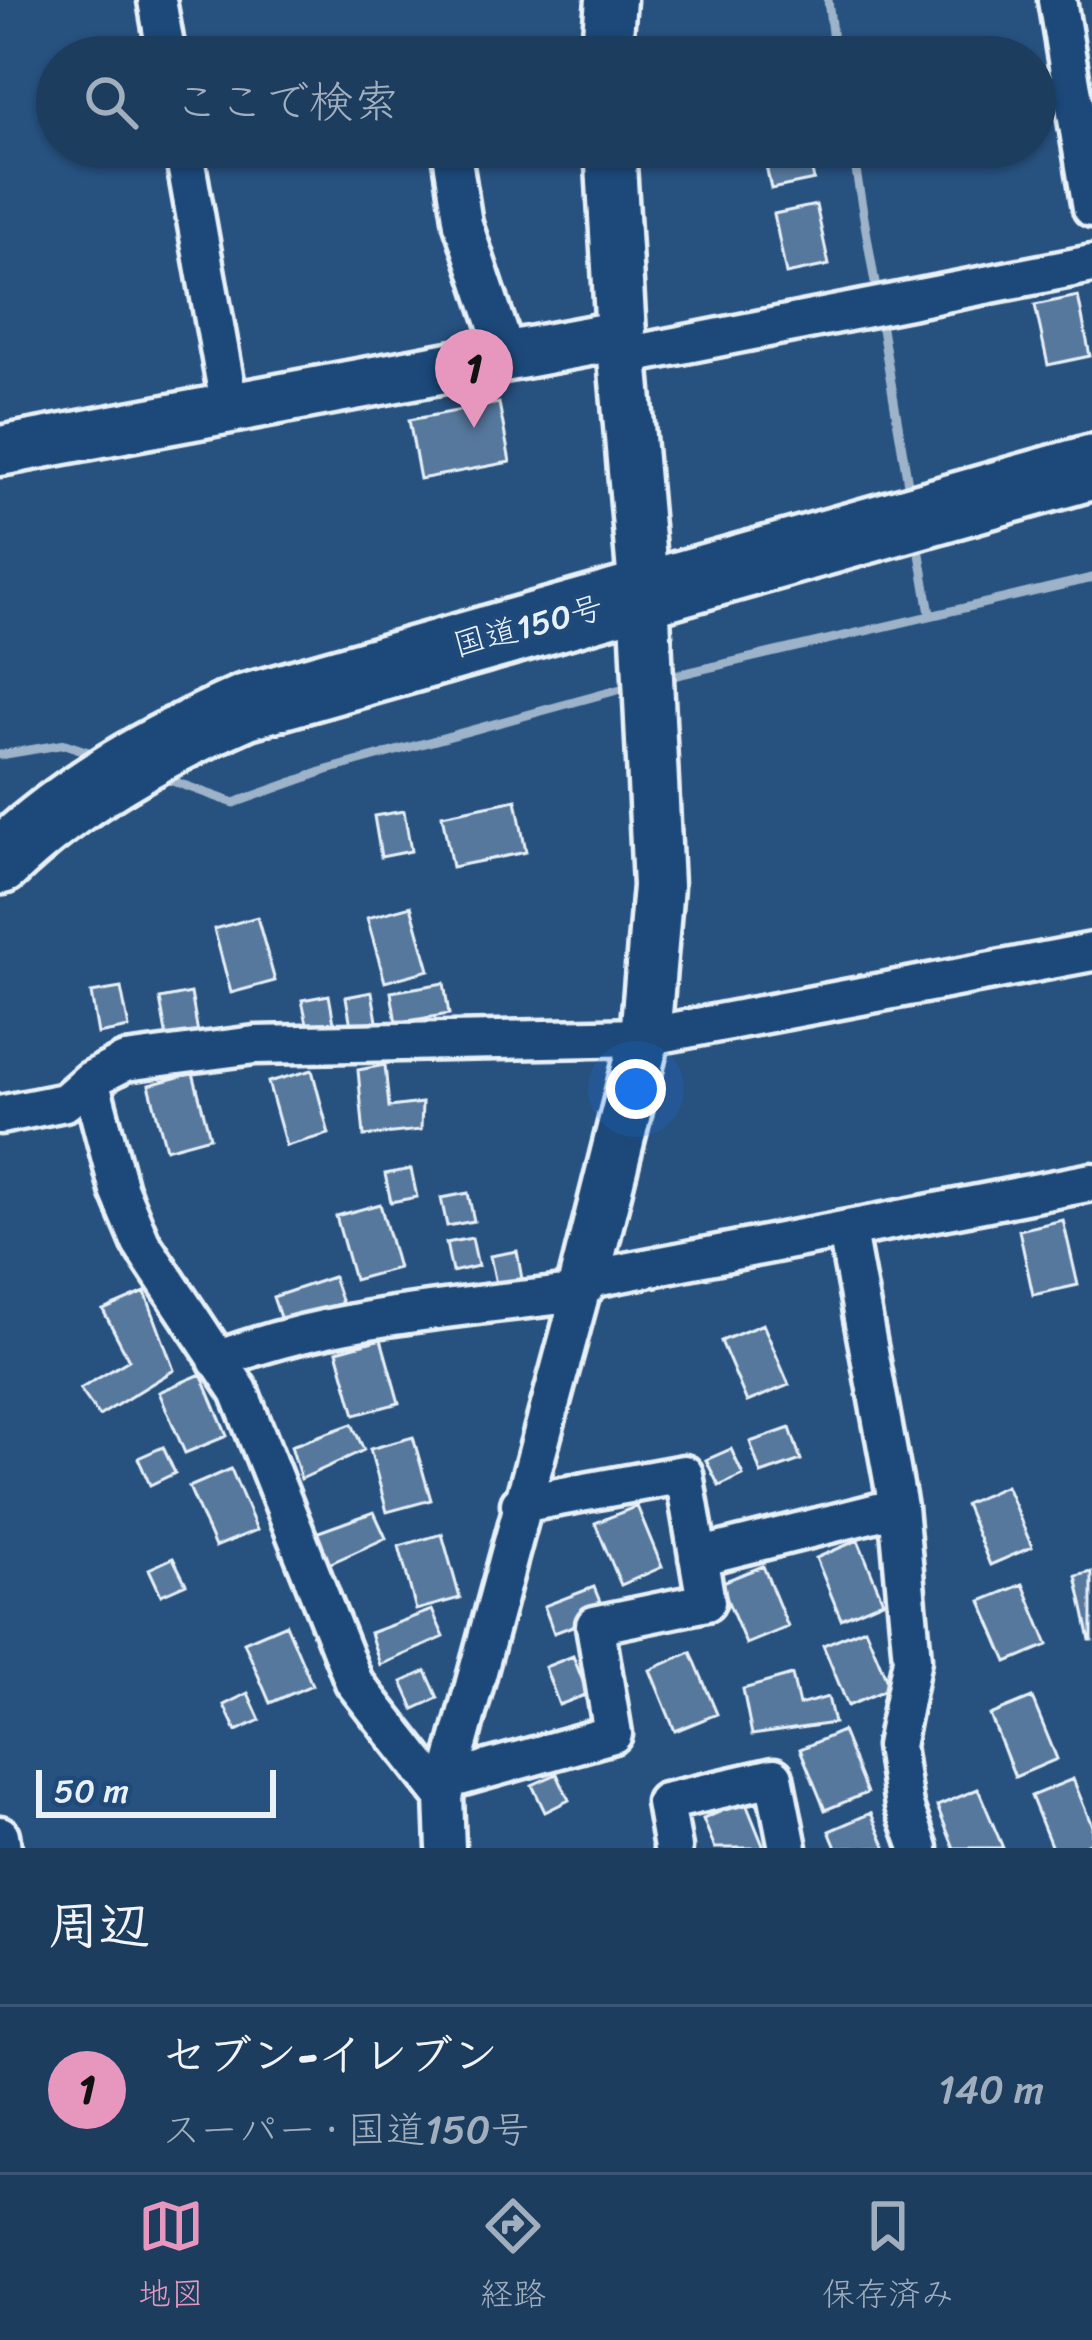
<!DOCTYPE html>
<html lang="ja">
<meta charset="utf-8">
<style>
body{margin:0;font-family:Sriracha,"Klee One",sans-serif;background:#254465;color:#f1f3f6}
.scale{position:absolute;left:36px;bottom:30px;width:240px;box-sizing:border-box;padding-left:12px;border:6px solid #e8f1f8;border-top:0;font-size:33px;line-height:42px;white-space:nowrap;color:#e8f1f8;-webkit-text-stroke:9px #1f4a7a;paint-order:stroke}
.you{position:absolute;left:636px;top:1089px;width:42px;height:42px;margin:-30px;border:9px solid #fff;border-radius:50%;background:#1a73e8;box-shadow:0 0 0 18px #1a73e833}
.badge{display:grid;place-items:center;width:78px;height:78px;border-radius:50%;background:#e797bd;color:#111;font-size:39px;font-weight:700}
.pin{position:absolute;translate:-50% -99px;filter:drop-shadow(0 3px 6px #0008)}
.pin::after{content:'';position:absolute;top:63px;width:42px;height:36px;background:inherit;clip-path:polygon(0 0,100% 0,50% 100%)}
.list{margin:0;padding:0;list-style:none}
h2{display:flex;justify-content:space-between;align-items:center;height:156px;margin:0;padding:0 48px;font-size:51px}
h2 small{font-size:39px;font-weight:400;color:#a0aebd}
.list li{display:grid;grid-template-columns:78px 1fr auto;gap:36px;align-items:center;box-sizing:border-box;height:168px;padding:0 48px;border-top:3px solid #3b5674}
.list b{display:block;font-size:45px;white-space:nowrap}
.list p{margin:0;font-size:39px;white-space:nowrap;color:#a0aebd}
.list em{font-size:39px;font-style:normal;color:#a0aebd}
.icon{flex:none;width:66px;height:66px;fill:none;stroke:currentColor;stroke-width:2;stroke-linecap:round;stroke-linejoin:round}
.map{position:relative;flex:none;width:1092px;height:1848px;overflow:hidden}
.search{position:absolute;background:#1d3d5f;box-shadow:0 3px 9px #0004;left:36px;right:36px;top:36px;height:132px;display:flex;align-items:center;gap:30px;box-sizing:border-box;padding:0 42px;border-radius:66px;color:#a0aebd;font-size:45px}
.sheet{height:324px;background:#1d3d5f}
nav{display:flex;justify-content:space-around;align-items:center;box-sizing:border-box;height:168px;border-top:3px solid #3b5674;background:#1d3d5f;font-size:33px;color:#a0aebd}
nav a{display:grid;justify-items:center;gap:6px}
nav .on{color:#e797bd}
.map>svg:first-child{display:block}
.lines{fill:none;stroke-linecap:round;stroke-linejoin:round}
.stream{stroke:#9db3c9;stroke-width:9}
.building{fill:#57789d;stroke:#e8f1f8;stroke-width:3}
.street-casing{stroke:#e8f1f8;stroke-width:45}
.secondary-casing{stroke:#e8f1f8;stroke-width:57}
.highway-casing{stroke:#e8f1f8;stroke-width:72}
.street{stroke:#1f4a7a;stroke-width:36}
.secondary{stroke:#1f4a7a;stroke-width:48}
.highway{stroke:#1f4a7a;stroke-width:63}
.labels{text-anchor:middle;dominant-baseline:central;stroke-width:9;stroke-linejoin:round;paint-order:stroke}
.street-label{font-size:33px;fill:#e8f1f8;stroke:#1f4a7a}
</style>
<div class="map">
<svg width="1092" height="1848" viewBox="0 0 1092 1848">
<rect width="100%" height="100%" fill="#27517f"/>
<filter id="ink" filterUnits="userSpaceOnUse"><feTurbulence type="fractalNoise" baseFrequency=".00833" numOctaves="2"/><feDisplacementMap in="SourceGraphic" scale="24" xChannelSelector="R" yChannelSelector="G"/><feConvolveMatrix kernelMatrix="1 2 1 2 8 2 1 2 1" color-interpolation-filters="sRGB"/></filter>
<g filter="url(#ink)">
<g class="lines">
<path class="stream" d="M 828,0 L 835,57
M 852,147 L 878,301
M 880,317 L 910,496
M 918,542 L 930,614
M 660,679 L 1092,578
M 0,755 L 65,744 L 100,756
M 161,777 L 234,803 L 327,770 L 632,686"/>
</g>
<path class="building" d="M 762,147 L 807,147 L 814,180 L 771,189 Z
M 816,205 L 829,265 L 786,274 L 774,214 Z
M 1078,296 L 1090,356 L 1048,365 L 1035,305 Z
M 499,403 L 510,462 L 420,479 L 409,420 Z
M 516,800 L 526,852 L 452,867 L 442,815 Z
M 404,811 L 411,851 L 381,857 L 374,816 Z
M 411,906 L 429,970 L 385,982 L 367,918 Z
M 257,917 L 275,981 L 231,993 L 214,929 Z
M 444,983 L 449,1014 L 396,1023 L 391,992 Z
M 121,988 L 129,1028 L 98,1034 L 91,993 Z
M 372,992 L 377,1021 L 351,1026 L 346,997 Z
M 191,993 L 198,1033 L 167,1039 L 160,999 Z
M 329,995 L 334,1023 L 308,1028 L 302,1000 Z
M 385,1065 L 389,1107 L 422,1103 L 421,1130 L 364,1136 L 358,1070 Z
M 312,1070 L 329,1134 L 286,1146 L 268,1082 Z
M 193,1073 L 210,1137 L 166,1149 L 149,1085 Z
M 411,1169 L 417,1197 L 391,1202 L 385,1174 Z
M 468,1193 L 474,1221 L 447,1226 L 441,1198 Z
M 380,1204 L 398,1268 L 354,1280 L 336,1216 Z
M 1063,1220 L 1078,1285 L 1033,1295 L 1019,1230 Z
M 472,1238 L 478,1266 L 452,1272 L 446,1243 Z
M 517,1251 L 522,1279 L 496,1284 L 490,1256 Z
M 333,1277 L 342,1303 L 282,1323 L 273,1297 Z
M 145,1292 L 174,1370 L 99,1416 L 80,1389 L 129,1360 L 103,1310 Z
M 763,1324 L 789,1385 L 747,1402 L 721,1341 Z
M 381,1339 L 399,1403 L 355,1415 L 337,1351 Z
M 201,1374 L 227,1436 L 185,1453 L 159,1392 Z
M 352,1424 L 364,1450 L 301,1479 L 291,1446 Z
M 790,1428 L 801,1460 L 761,1474 L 750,1442 Z
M 413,1437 L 431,1500 L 387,1512 L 370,1449 Z
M 163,1447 L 175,1473 L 150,1485 L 138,1458 Z
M 731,1449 L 743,1475 L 719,1486 L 706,1460 Z
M 231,1469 L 257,1530 L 215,1547 L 189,1487 Z
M 1006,1486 L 1032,1547 L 990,1565 L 965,1504 Z
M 637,1506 L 662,1567 L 621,1585 L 595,1523 Z
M 374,1512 L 386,1538 L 322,1567 L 313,1534 Z
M 442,1534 L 460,1598 L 416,1610 L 399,1546 Z
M 858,1540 L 883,1601 L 841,1619 L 816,1558 Z
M 173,1558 L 186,1584 L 161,1595 L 149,1569 Z
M 763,1566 L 788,1627 L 746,1644 L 720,1583 Z
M 1092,1572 L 1092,1640 L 1090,1640 L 1076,1576 Z
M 1023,1584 L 1048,1645 L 1007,1662 L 981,1601 Z
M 594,1587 L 605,1614 L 554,1633 L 544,1606 Z
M 432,1610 L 444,1637 L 380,1665 L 370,1633 Z
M 286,1624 L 312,1685 L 270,1703 L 244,1642 Z
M 865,1628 L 890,1688 L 848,1706 L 823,1645 Z
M 691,1652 L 717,1714 L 675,1731 L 650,1670 Z
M 573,1656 L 588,1694 L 559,1705 L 545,1667 Z
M 426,1671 L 438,1698 L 414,1709 L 402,1682 Z
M 792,1675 L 799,1705 L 828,1697 L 834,1723 L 752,1735 L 743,1689 Z
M 248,1693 L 260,1720 L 236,1731 L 224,1705 Z
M 1032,1698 L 1057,1759 L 1015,1777 L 990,1715 Z
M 842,1731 L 867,1793 L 825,1810 L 800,1749 Z
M 557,1774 L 569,1800 L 545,1812 L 532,1785 Z
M 1073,1779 L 1092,1826 L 1092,1842 L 1078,1848 L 1052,1848 L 1031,1796 Z
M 978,1789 L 1003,1848 L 954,1848 L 937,1806 Z
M 745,1801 L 764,1848 L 715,1848 L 703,1819 Z
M 871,1813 L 886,1848 L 836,1848 L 829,1831 Z"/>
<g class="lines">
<defs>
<path id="street" d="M 157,0 L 167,57
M 1057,0 L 1092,208
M 183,147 L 230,409
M 451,147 L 463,224 L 508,359
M 625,356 L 1092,264
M 90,1080 L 119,1190 L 141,1243 L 239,1391 L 354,1682 L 444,1797
M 0,1115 L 65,1102 L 90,1080 L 125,1062 L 255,1045 L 645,1037 L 1092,952
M 847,1232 L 898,1507 L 912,1659 L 895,1746 L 904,1806 L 919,1848
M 217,1360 C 332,1316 458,1308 580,1293
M 698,1557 L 898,1507
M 449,1780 L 613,1734 L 595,1625 L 706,1602 L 684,1474 L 520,1504
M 0,1835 L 2,1848
M 446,1848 L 444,1797 L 584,1280 L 1092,1182
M 673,1848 L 665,1802 L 774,1777 L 788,1848"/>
<path id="secondary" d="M 606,57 L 611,0
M 0,451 L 621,335
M 584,1280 L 645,1037 L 658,886 L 644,595 L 621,335 L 610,147"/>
<path id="highway" d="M 0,862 C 71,794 156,746 245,707 L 1092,467"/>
</defs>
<use href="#street" class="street-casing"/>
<use href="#secondary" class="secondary-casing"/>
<use href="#highway" class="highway-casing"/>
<use href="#street" class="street"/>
<use href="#secondary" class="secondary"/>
<use href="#highway" class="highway"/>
</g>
</g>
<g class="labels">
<g class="street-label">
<text transform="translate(528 626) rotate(-15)">国道150号</text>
</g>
</g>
</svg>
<div class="scale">50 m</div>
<div class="you"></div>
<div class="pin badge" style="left:474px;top:428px">1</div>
<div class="search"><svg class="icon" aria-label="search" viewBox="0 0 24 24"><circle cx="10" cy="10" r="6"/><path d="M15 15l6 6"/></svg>ここで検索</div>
</div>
<section class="sheet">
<h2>周辺<small></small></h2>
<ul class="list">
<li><span class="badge">1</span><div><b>セブン-イレブン</b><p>スーパー · 国道150号</p></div><em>140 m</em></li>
</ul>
</section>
<nav>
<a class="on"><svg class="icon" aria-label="map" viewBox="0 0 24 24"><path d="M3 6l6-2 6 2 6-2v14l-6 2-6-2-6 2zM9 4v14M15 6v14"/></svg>地図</a>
<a><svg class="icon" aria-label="directions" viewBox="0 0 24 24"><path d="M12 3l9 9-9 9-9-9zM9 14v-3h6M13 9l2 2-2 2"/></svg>経路</a>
<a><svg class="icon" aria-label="saved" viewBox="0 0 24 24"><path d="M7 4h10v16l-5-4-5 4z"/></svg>保存済み</a>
</nav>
